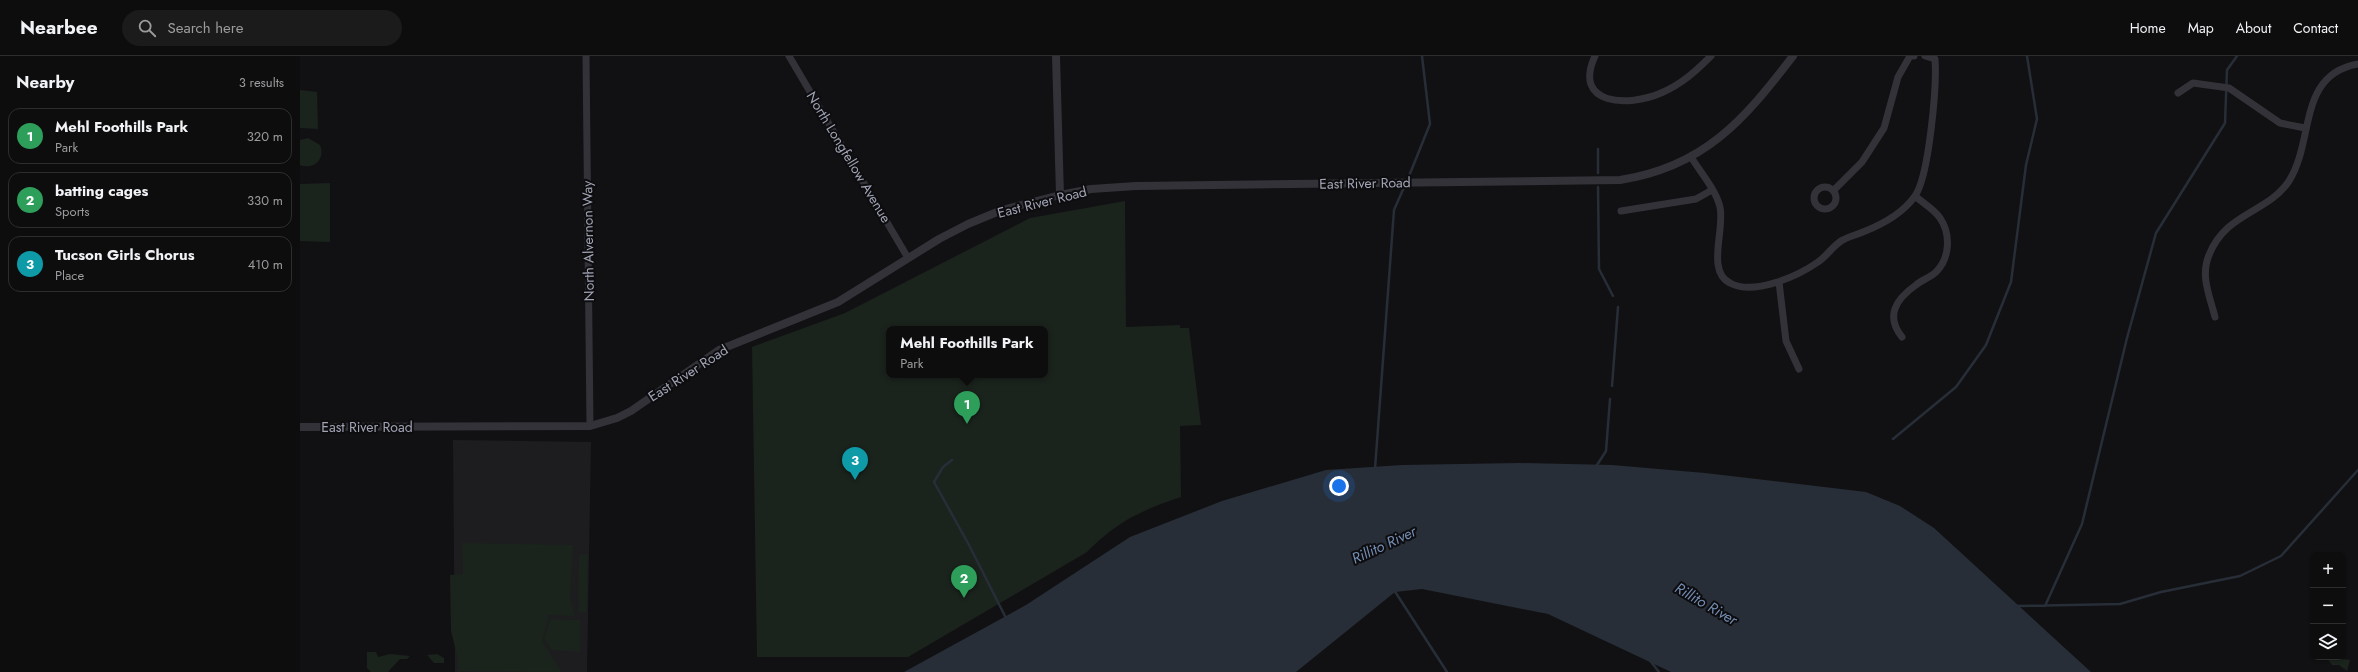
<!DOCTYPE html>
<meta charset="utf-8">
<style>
body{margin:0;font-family:Jost,sans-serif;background:#1b1b1c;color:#f1f3f6}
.controls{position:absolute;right:12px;bottom:12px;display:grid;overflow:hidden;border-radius:8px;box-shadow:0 1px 3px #0004}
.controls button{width:36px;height:36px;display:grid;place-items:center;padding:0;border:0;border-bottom:1px solid #2d2d2e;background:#0d0d0e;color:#f1f3f6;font:20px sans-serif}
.you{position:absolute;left:1039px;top:430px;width:14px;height:14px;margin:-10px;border:3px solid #fff;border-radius:50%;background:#1a73e8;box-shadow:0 0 0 6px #1a73e833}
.badge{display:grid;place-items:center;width:26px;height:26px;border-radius:50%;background:#ffd41d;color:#fff;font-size:13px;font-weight:700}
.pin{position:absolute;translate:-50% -33px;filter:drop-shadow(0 1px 2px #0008)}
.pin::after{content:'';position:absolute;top:21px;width:14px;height:12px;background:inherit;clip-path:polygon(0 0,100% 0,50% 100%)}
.popup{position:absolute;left:586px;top:270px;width:162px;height:52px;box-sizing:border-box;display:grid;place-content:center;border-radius:8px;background:#0d0d0e;filter:drop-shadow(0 1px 3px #0005);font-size:13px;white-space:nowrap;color:#9a9c9e}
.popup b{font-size:15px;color:#f1f3f6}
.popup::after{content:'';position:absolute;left:50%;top:100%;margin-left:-8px;border:8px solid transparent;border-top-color:#0d0d0e}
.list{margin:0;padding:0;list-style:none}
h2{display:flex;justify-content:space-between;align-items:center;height:52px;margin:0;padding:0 16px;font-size:17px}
h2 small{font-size:13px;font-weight:400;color:#9a9c9e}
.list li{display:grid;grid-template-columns:26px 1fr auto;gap:12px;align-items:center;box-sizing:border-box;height:56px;margin:0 8px 8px;padding:0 8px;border:1px solid #2d2d2e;border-radius:12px}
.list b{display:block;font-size:15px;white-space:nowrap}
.list p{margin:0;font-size:13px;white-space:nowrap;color:#9a9c9e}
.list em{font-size:13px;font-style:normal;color:#9a9c9e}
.icon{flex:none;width:22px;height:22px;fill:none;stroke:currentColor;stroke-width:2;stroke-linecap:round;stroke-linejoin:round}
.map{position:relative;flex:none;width:2058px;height:616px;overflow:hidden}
header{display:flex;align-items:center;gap:24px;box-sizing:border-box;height:56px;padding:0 20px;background:#0d0d0e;border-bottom:1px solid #2d2d2e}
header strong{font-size:19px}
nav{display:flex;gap:22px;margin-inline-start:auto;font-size:14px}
.search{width:280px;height:36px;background:#1b1b1c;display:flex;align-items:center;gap:10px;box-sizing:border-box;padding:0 14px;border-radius:22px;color:#9a9c9e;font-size:15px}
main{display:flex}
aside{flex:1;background:#0d0d0e}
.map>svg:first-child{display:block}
.built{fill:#1d1d20}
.green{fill:#1b231d;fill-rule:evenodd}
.water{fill:#272e38}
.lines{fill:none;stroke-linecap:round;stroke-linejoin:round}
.stream{stroke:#272e38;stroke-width:2.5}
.minor{stroke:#323238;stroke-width:7}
.tertiary{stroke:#323238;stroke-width:8}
.labels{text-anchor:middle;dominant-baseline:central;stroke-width:4;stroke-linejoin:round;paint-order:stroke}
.street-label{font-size:14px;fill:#a1a4b5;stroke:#0d0c0e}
.water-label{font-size:15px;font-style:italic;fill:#748db4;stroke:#0d0c0e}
</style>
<header>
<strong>Nearbee</strong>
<div class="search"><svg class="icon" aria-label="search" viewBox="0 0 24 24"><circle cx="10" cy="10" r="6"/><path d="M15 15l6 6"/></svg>Search here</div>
<nav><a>Home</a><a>Map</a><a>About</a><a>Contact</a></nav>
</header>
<main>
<aside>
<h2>Nearby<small>3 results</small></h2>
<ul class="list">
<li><span class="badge" style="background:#2e9e5b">1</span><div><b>Mehl Foothills Park</b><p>Park</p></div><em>320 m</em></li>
<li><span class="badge" style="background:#2e9e5b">2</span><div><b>batting cages</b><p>Sports</p></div><em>330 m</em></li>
<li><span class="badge" style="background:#0f9aa8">3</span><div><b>Tucson Girls Chorus</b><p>Place</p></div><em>410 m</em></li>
</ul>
</aside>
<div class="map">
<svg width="2058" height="616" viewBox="0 0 2058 616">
<rect width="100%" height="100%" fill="#111113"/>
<path class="built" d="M 153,384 L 291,386 L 287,616 L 155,616 Z"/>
<path class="green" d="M 0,34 L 17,36 L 18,73 L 0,72 Z
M 8,82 L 20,89 C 26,103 14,114 0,109 L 0,84 Z
M 30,127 L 30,186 L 0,185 L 0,128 Z
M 825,145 L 826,271 L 880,269 L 880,272 L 889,272 L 901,369 L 880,370 L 881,441 C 842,454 816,466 787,496 L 608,601 L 457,601 L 452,291 L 545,257 L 730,162 ZM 589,273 L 745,273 L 745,319 L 589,319 Z
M 162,487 L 273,489 L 270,543 L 275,560 L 249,559 L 242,585 L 262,616 L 158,615 L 158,603 L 151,575 L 150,519 L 163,518 Z
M 279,499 L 288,499 L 287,556 L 278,556 Z
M 250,563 L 280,564 L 280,596 L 252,594 L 244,583 Z
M 67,596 L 76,596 L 78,601 L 90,598 L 110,600 L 107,603 L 100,603 L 88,616 L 71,616 L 67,612 Z
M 137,598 L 144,602 L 144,607 L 134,607 L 127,599 Z
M 2026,601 L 2050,604 L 2047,615 L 2039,609 L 2032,609 Z"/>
<path class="water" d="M 1219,407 L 1312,409 L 1405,417 L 1566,436 L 1600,450 L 1634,472 L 1791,616 L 1371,616 L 1248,558 L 1122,533 L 1095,536 L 996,616 L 604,616 L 726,549 L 830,481 L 922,445 L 1026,414 L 1102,409 Z"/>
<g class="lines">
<path class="stream" d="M 1298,93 L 1298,117
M 1107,125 L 1130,68 L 1122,0
M 1298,131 L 1299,213 L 1313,240
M 1312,330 L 1318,251
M 1593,383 L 1656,331 L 1686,289 L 1711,226 L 1726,109 L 1737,63 L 1727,0
M 652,404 L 643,411 L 634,426 L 669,489 L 706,562
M 1295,412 L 1306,395 L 1310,343
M 1075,413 L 1094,154 L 1105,129
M 1094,534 L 1147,616
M 1716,550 L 1820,548 L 1861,536 L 1940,520 L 1981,500 L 2058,414
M 1745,550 L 1782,468 L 1827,282 L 1856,177 L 1925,67 L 1927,14 L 1937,0
M 1348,602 L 1359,616"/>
<path class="minor" d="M 286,0 L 290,370
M 489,0 L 608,202
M 1295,0 C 1272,50 1329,51 1361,37 C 1382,28 1396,15 1411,0
M 1878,37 L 1893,27 L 1929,32 L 1980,67 L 2005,72
M 1391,101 C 1401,117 1416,134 1420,151 C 1425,174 1406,215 1430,227 C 1454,240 1498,220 1518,206 C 1527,200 1532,191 1541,185 C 1547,181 1556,179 1563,176 C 1581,169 1603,157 1615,140 C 1629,120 1637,30 1635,3 L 1625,0
M1514 142a11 11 0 1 1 22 0a11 11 0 1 1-22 0Z
M 1534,134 L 1562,106 L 1584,72 L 1598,21 L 1610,0 L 1614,0
M 1321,155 L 1396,143 L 1412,134
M 1479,226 L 1486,285 L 1499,313
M 1915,261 C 1910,241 1900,220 1909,199 C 1926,156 1968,157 1989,125 C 2015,84 1997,19 2058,8
M 1602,281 C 1585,260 1596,243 1616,229 C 1622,224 1631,221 1636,216 C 1650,202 1651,178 1640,162 C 1635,154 1623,147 1615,140"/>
<path class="tertiary" d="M 756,0 L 760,139
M 0,371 L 290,370 L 317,362 L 331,355 L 419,294 L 538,246 L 639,183 L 668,168 L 702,154 L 760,139 L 791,133 L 836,130 L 1320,124 C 1404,111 1444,64 1493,0"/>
</g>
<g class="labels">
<g class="street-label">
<text transform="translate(549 101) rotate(59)">North Longfellow Avenue</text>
<text transform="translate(1065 127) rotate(-1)">East River Road</text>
<text transform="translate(742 146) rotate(-14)">East River Road</text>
<text transform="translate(288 185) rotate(-91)">North Alvernon Way</text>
<text transform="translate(388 317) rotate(-33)">East River Road</text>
<text x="67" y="371">East River Road</text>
</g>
<g class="water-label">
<text transform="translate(1084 489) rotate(-25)">Rillito River</text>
<text transform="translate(1406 548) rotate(30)">Rillito River</text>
</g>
</g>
</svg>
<div class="controls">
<button>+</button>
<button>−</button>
<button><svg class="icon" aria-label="layers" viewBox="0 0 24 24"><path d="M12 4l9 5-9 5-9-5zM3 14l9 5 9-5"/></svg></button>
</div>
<div class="you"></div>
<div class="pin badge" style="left:667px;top:368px;background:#2e9e5b">1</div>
<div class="popup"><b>Mehl Foothills Park</b>Park</div>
<div class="pin badge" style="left:664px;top:542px;background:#2e9e5b">2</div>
<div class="pin badge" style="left:555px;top:424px;background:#0f9aa8">3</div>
</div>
</main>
